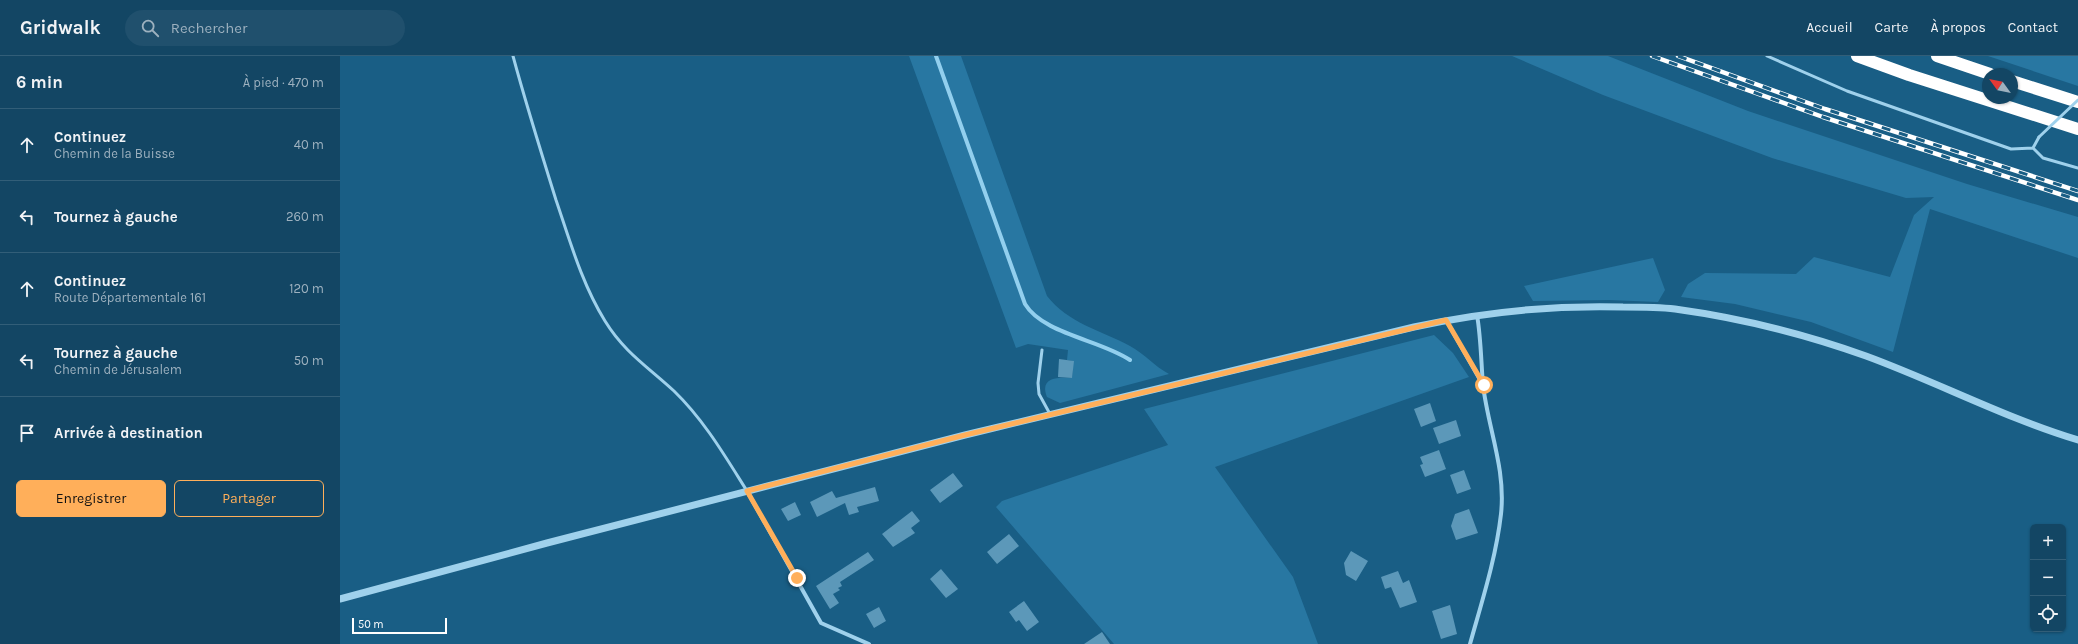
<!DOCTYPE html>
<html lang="fr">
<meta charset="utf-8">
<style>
body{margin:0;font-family:Karla,sans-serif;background:#20506d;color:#f1f3f6}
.controls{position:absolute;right:12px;bottom:12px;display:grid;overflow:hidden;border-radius:6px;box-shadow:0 1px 3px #0004}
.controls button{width:36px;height:36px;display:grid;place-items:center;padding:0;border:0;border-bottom:1px solid #325e78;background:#134664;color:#f1f3f6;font:20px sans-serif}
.compass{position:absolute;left:1642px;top:12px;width:36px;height:36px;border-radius:50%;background:#134664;box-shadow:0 1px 3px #0004;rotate:303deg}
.scale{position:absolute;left:12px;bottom:10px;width:95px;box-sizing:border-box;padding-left:4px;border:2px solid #fff;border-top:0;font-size:11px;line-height:14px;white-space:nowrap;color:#fff;-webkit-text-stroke:3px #195e85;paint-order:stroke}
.stop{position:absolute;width:12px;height:12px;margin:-9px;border:3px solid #ffaf5a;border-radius:50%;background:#fff}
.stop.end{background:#ffaf5a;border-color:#fff;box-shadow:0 1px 4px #0008}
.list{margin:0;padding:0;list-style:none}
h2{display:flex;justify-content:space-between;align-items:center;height:52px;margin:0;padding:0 16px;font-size:17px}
h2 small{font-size:13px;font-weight:400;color:#9db1bf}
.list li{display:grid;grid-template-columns:26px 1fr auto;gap:12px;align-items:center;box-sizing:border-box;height:72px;padding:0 16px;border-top:1px solid #325e78}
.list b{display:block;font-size:15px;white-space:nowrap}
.list p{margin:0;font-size:13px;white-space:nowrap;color:#9db1bf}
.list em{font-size:13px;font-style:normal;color:#9db1bf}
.actions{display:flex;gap:8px;padding:12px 16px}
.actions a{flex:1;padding:9px 0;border:1px solid #ffaf5a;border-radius:6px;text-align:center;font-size:14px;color:#ffaf5a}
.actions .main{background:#ffaf5a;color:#111}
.icon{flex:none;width:22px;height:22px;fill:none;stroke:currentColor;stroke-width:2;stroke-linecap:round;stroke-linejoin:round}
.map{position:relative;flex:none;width:1738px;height:588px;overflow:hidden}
header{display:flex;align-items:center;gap:24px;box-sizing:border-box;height:56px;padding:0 20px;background:#134664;border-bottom:1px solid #325e78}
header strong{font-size:19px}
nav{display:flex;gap:22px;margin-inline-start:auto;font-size:14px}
.search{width:280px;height:36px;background:#20506d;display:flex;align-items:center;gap:10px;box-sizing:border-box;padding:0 14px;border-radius:22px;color:#9db1bf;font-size:15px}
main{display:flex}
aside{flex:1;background:#134664}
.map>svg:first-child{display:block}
.green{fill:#2877a2}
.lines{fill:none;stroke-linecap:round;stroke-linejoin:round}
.stream{stroke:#92cfee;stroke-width:4}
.building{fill:#5c98b9}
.service{stroke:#9fd1ec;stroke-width:3}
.minor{stroke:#9fd1ec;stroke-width:4}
.tertiary{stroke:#9fd1ec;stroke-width:7}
.motorway{stroke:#fff;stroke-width:12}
.rail-casing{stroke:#fff;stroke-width:4.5}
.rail{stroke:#195e85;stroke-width:3;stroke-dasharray:9;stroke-linecap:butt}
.service-bridge{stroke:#9fd1ec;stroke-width:3}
.route{stroke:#ffaf5a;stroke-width:5}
</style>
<header>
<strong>Gridwalk</strong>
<div class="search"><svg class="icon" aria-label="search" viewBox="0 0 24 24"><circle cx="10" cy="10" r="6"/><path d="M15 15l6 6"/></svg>Rechercher</div>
<nav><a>Accueil</a><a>Carte</a><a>À propos</a><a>Contact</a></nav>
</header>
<main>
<aside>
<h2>6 min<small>À pied · 470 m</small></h2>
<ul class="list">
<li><svg class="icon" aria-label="ahead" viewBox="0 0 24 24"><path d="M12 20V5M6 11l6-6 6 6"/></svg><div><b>Continuez</b><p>Chemin de la Buisse</p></div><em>40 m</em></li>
<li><svg class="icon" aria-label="left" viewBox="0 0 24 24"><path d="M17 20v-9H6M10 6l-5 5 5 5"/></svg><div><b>Tournez à gauche</b></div><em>260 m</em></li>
<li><svg class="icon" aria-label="ahead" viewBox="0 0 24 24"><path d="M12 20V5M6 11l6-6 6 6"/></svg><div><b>Continuez</b><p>Route Départementale 161</p></div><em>120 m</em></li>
<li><svg class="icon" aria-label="left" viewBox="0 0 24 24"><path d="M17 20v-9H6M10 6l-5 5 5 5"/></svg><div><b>Tournez à gauche</b><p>Chemin de Jérusalem</p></div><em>50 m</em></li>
<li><svg class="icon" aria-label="arrive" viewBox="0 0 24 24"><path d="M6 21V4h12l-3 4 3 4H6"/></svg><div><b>Arrivée à destination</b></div></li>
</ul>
<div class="actions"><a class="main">Enregistrer</a><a>Partager</a></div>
</aside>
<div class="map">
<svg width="1738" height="588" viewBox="0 0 1738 588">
<rect width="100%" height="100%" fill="#195e85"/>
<path class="green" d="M 569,0 L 621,0 L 707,240 C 728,267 760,274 790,290 C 805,298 814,310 829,318 L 720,347 L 707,341 C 699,321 718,321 732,322 L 733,305 L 727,304 L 728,294 L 688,288 L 676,292 Z
M 1172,0 L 1268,0 L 1408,55 L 1627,128 L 1738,161 L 1738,202 L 1590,153 L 1553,296 L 1471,266 L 1395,248 L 1341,241 L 1348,228 L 1365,217 L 1456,218 L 1474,201 L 1550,221 L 1574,159 L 1594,141 L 1566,142 L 1432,102 L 1263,39 Z
M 1648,0 L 1738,0 L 1738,30 Z
M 1313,202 L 1325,234 L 1318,246 L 1269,244 L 1193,245 L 1184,230 Z
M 1094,279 L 1113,297 L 1129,321 L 875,411 L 953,521 L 978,588 L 774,588 L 656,451 L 662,445 L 828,389 L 804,353 Z"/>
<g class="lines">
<path class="stream" d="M 596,0 L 685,248 C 703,278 761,284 790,304"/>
</g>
<path class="building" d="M 719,303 L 734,305 L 732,322 L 718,321 Z
M 1090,347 L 1096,365 L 1081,371 L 1074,353 Z
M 1116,364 L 1121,380 L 1099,388 L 1093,372 Z
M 1099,394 L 1106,413 L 1085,421 L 1080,409 L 1083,408 L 1080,401 Z
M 1124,414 L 1131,433 L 1117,438 L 1110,419 Z
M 613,417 L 623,430 L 600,447 L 590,434 Z
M 535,431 L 539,445 L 517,451 L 519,456 L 509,459 L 505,447 L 477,461 L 470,446 L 492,435 L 496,442 Z
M 455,446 L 461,459 L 448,465 L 441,453 Z
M 1129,453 L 1138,477 L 1116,484 L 1111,470 L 1115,458 Z
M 572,455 L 580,465 L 571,472 L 575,477 L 553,491 L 542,478 Z
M 669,478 L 679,490 L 657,508 L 647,496 Z
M 1011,495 L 1028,505 L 1016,525 L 1006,519 L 1004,507 Z
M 528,496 L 534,504 L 500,526 L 502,530 L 498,532 L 500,534 L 493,538 L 499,547 L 490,553 L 476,530 Z
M 601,513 L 618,533 L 606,542 L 590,523 Z
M 1058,515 L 1063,527 L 1069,524 L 1077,546 L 1060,552 L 1051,531 L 1045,533 L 1041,521 Z
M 684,545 L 699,566 L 687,575 L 679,564 L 676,566 L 669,556 Z
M 1110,549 L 1117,578 L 1101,583 L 1092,555 Z
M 539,551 L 546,565 L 534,572 L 526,558 Z
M 762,576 L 770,588 L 744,588 Z"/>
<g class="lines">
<path class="service" d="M 173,0 C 186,48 201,96 216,144 C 230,185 242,228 265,265 C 284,296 308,311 334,335 C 364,364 385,400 407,435
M 1427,0 L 1507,35 L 1671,93 L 1693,92 L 1703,102 L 1738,112
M 1693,92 L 1699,81
M 702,294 L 698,327 L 699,338 L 710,358"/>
<path class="minor" d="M 1106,264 L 1143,329
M 407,435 L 481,567 L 529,588
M 1130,588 C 1142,545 1156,502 1161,458 C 1166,413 1148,372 1143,329 C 1141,305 1141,282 1137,259"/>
<path class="tertiary" d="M 0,543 L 207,487 L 625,379 L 1074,271 C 1143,256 1212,249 1283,251 C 1300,251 1318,251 1335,253 C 1400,262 1465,278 1526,300 C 1597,326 1665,362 1738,384"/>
<path class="motorway" d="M 1517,0 L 1569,19 L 1738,73
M 1597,0 L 1650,18
M 1672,25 L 1738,46"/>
<defs>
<path id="rail" d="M 1312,0 L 1483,61 L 1738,144
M 1338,0 L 1485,53 L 1738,135"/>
</defs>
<use href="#rail" class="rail-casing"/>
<use href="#rail" class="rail"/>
<path class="service-bridge" d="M 1699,81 L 1738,44"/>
</g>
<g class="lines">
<path class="route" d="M 457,522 L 407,435 L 625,379 L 1106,264 L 1144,329"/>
</g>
</svg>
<div class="controls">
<button>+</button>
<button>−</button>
<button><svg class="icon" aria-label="locate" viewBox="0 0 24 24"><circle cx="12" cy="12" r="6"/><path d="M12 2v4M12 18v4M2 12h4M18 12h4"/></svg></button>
</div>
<svg class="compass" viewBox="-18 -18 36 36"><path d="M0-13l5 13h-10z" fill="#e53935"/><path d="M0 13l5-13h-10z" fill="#9db1bf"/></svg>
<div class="scale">50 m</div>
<div class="stop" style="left:1144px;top:329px"></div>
<div class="stop end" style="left:457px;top:522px"></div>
</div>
</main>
